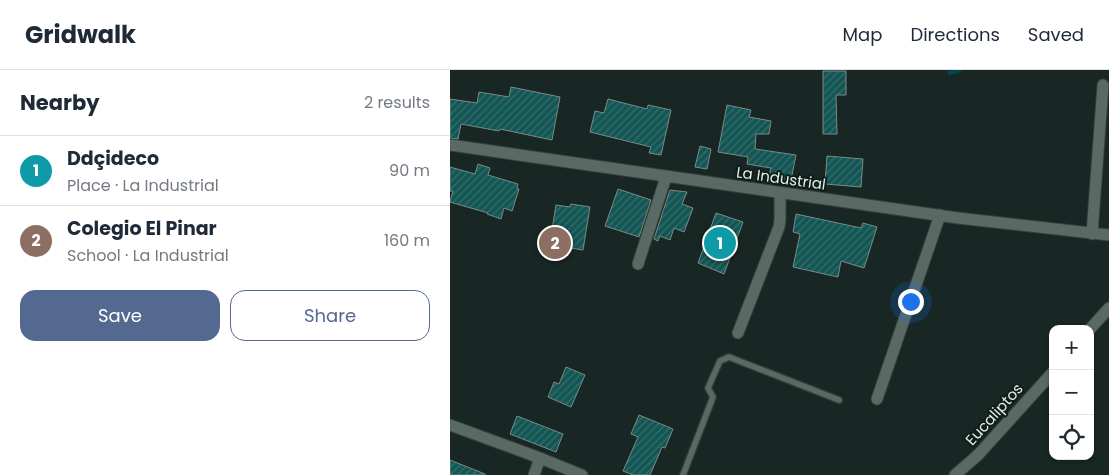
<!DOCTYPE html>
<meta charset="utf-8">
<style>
body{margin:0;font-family:Poppins,sans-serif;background:#f6f6f7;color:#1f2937}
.controls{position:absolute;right:15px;bottom:15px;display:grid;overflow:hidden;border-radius:10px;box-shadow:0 1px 4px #0004}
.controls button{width:45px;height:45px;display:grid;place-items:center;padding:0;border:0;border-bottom:1px solid #e0e1e3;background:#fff;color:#1f2937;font:25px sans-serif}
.you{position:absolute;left:460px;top:231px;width:18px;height:18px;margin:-12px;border:4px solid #fff;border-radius:50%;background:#1a73e8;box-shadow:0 0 0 8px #1a73e833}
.badge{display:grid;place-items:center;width:32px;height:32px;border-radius:50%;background:#546990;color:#fff;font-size:16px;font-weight:700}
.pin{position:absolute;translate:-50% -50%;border:2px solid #fff;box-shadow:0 1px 5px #0006}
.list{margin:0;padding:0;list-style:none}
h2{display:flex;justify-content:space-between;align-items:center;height:65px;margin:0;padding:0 20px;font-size:21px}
h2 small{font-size:16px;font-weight:400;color:#747a83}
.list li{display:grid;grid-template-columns:32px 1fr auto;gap:15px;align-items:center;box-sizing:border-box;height:70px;padding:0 20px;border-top:1px solid #e0e1e3}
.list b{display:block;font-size:19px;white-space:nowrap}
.list p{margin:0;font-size:16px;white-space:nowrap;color:#747a83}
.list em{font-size:16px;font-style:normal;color:#747a83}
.actions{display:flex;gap:10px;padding:15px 20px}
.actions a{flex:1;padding:11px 0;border:1px solid #546990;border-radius:15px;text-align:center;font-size:18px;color:#546990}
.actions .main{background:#546990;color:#fff}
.icon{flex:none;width:28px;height:28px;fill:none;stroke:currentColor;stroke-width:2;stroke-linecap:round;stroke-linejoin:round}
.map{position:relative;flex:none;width:659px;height:405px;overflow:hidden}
header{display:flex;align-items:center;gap:30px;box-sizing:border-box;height:70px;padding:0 25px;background:#fff;border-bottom:1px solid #e0e1e3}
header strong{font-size:24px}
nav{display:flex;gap:28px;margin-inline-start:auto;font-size:18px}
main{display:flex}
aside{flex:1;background:#fff}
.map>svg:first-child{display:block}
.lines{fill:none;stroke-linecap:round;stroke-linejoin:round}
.stream{stroke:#004751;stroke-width:4.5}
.building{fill:url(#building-hatch);stroke:#788b8a}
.lane-casing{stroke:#35403d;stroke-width:8}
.street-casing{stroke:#35403d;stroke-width:13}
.lane{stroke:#596964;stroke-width:5.5}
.street{stroke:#596964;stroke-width:11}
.labels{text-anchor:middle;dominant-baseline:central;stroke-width:4;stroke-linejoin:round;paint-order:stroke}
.street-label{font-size:15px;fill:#e3ece9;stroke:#0f1e19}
</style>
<header>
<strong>Gridwalk</strong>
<nav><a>Map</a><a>Directions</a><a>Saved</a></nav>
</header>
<main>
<aside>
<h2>Nearby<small>2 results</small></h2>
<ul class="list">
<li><span class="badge" style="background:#0f9aa8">1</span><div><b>Ddçideco</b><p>Place · La Industrial</p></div><em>90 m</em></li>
<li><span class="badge" style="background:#8d6e63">2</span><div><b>Colegio El Pinar</b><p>School · La Industrial</p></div><em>160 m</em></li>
</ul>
<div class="actions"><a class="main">Save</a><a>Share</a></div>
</aside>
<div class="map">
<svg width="659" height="405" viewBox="0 0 659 405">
<defs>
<pattern id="building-hatch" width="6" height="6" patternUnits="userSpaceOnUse" patternTransform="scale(1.25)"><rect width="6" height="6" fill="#135654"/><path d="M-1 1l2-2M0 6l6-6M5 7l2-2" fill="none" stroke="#356e6d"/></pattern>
</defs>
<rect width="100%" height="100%" fill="#182723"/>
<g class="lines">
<path class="stream" d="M 500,3 L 509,0"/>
</g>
<path class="building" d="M 373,1 L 396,1 L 396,25 L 386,25 L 387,64 L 373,64 Z
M 61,17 L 110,27 L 102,70 L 50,59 L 49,61 L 11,54 L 8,69 L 0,68 L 0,29 L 27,33 L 29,22 L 59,27 Z
M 158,29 L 197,39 L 198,35 L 221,40 L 211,85 L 199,83 L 201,77 L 140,62 L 145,41 L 154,43 Z
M 277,35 L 301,40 L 299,47 L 321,51 L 319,64 L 306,64 L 305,79 L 346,85 L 341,110 L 319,106 L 321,98 L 297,94 L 298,87 L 268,82 Z
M 250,76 L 261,79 L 257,99 L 245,97 Z
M 377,86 L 413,89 L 411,117 L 375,114 Z
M 28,94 L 40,98 L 38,105 L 68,114 L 67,119 L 69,119 L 62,141 L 54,138 L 51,149 L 37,144 L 38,143 L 0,132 L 3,121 L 0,121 L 0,97 L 25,104 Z
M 168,119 L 201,130 L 189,167 L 155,156 Z
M 220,120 L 237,122 L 232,134 L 243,138 L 234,162 L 224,158 L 220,170 L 210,166 L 208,171 L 204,169 Z
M 121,134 L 140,137 L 133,180 L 114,177 L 115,175 L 98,172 L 100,159 L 102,160 L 106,135 L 120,137 Z
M 266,143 L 293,152 L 274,204 L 248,193 Z
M 346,144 L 411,158 L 413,153 L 427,157 L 414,198 L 391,191 L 388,207 L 343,197 L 350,164 L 343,162 Z
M 116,297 L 135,305 L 121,337 L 98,327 L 104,312 L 109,314 Z
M 189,345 L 223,359 L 215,378 L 212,377 L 200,405 L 183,405 L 173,401 L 188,367 L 181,364 Z
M 67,346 L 113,364 L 106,382 L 60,364 Z
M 0,390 L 35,404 L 35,405 L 0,405 Z"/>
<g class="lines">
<defs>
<path id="lane" d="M 233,405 L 263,327 L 258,318 L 270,291 L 279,287 L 389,330"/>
<path id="street" d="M 0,75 L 508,148 L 659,165
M 642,164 L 653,15
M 188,194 L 216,107
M 640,259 L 659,238
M 288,263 L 329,157 L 330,150 L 330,123
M 427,329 L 490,145
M 0,355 L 90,388 L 132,405
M 84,405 L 90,388
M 505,405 L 528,385 L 603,302"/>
</defs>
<use href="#lane" class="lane-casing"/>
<use href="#street" class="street-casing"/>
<use href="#lane" class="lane"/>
<use href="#street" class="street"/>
</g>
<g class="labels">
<g class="street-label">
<text transform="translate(331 108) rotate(8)">La Industrial</text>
<text transform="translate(544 344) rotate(-48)">Eucaliptos</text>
</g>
</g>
</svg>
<div class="controls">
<button>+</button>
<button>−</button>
<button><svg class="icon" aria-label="locate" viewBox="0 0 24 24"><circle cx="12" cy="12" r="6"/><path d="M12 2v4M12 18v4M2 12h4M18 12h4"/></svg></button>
</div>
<div class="you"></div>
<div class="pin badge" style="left:270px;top:173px;background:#0f9aa8">1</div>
<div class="pin badge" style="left:105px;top:173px;background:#8d6e63">2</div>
</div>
</main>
